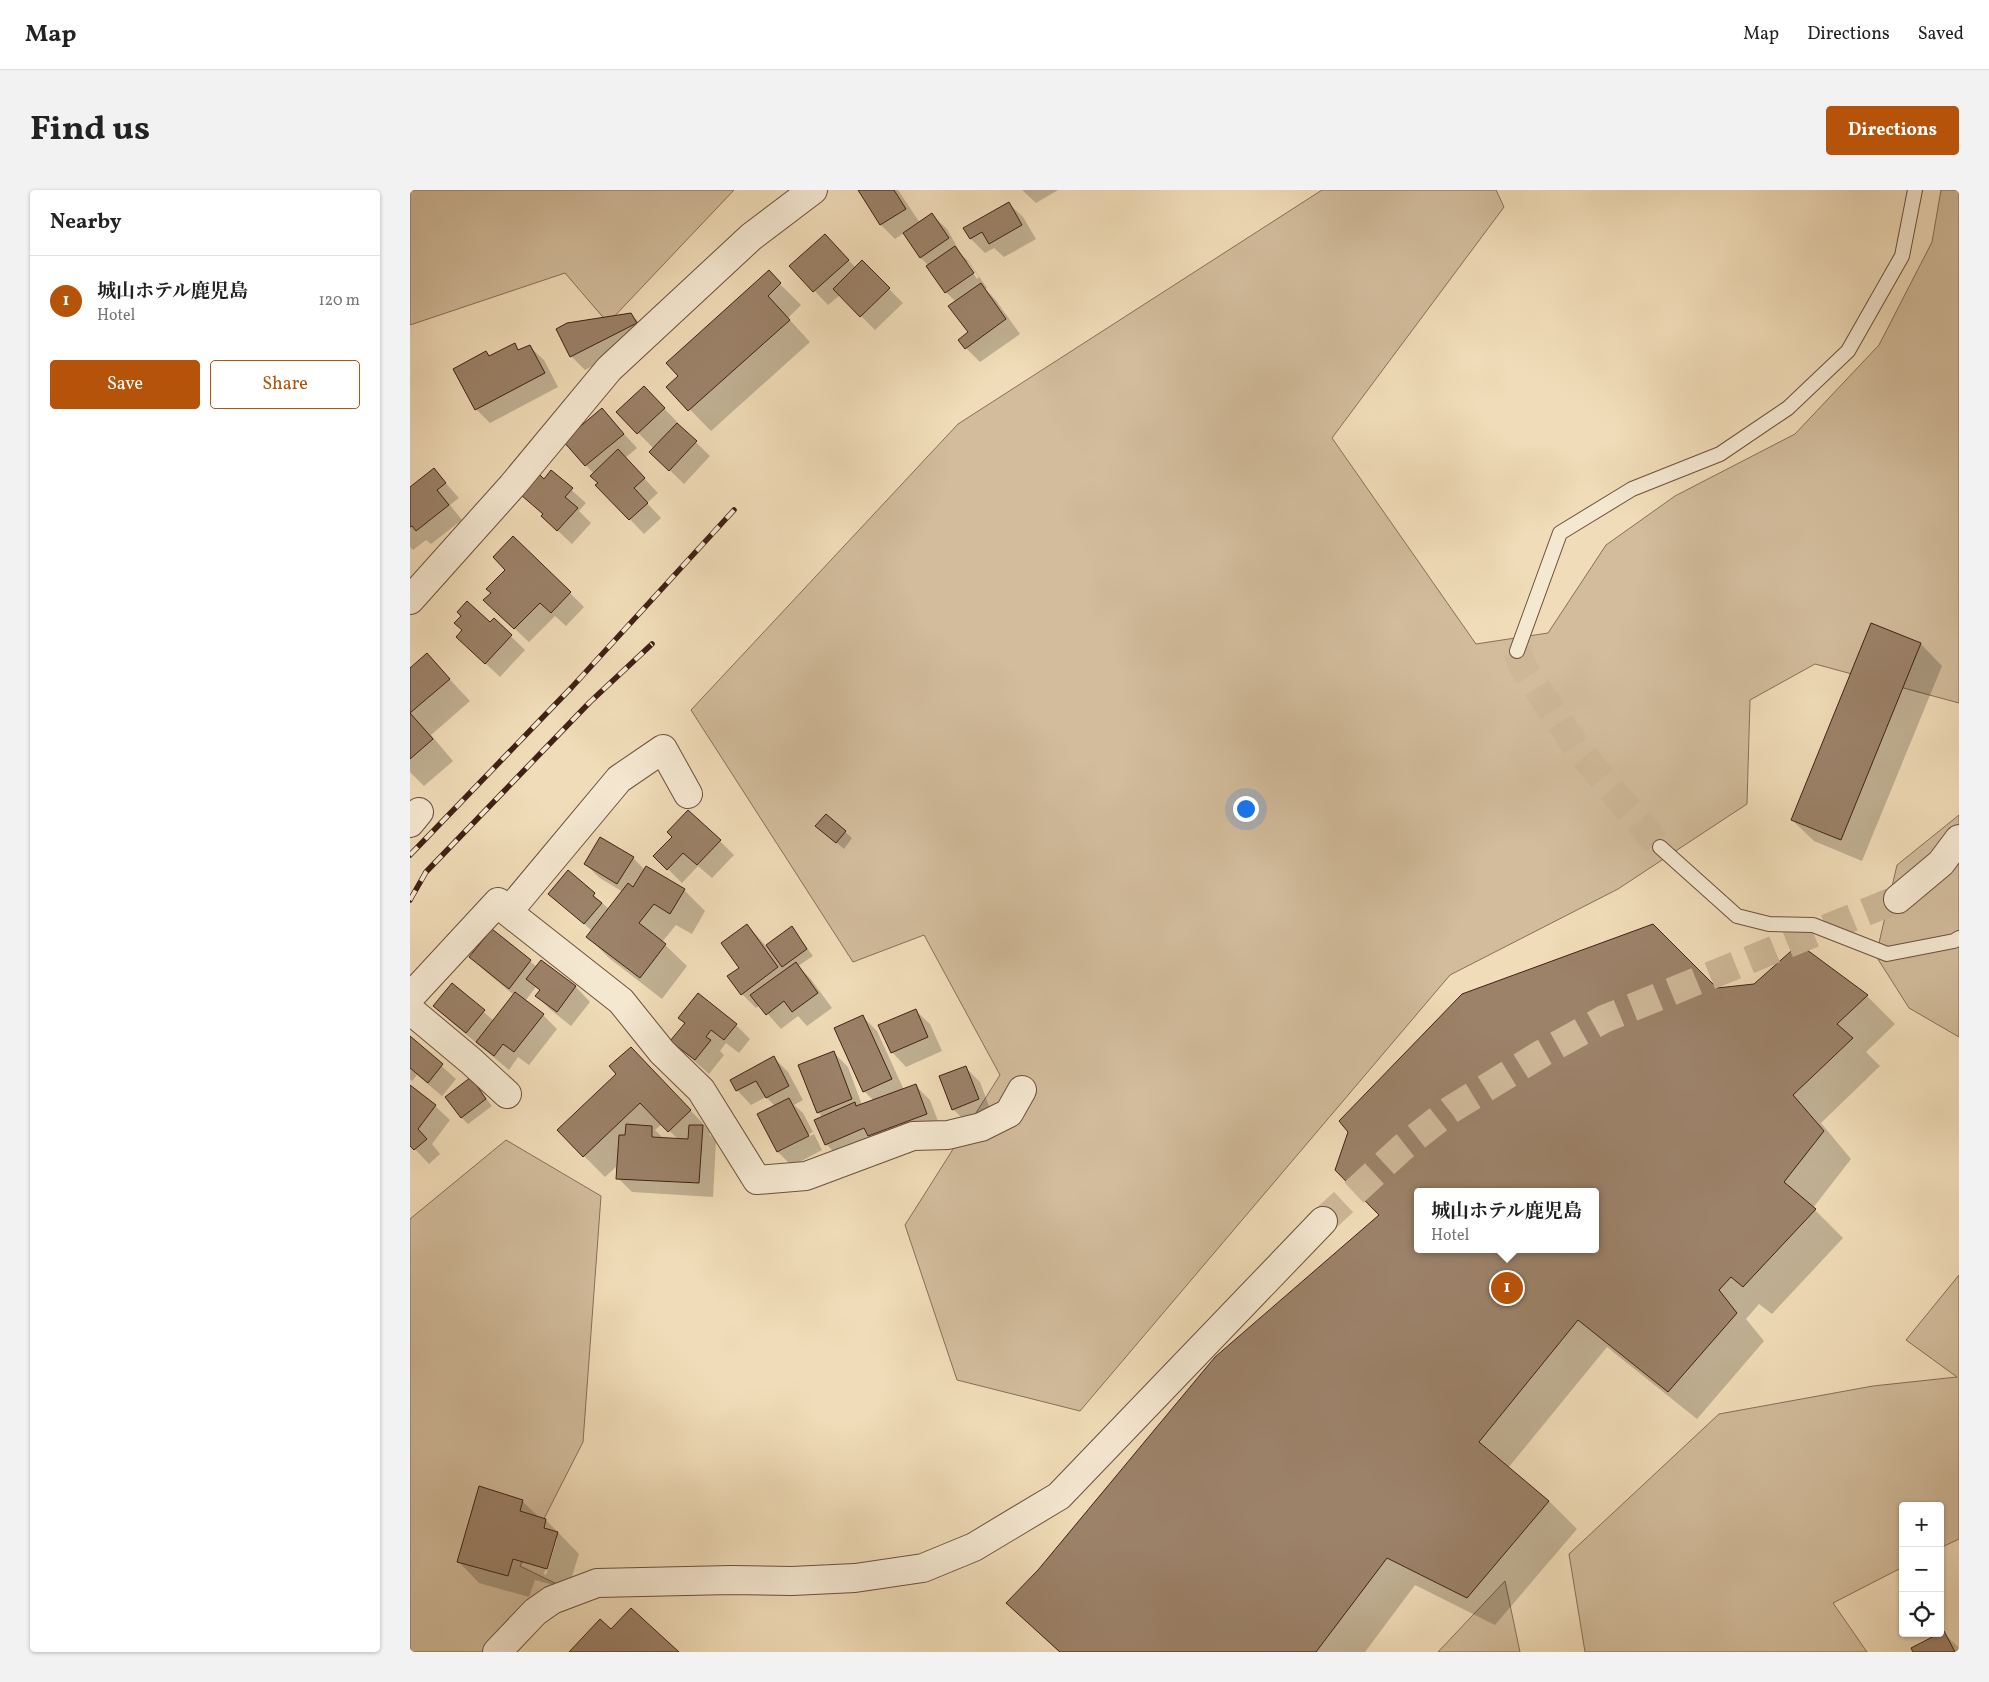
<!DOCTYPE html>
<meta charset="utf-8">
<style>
body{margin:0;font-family:Vollkorn,"Noto Serif JP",serif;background:#f2f2f2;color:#222}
.controls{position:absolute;right:15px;bottom:15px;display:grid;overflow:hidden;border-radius:5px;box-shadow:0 1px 4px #0004}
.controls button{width:45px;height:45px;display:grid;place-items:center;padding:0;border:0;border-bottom:1px solid #e0e0e0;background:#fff;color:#222;font:25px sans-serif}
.you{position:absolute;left:835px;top:618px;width:18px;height:18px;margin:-12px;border:4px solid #fff;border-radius:50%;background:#1a73e8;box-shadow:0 0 0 8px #1a73e833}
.badge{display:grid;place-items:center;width:32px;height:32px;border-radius:50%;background:#b45309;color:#fff;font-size:16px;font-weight:700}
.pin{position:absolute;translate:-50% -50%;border:2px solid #fff;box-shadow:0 1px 5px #0006}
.popup{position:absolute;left:1004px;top:998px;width:185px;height:65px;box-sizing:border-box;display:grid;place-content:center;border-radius:5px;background:#fff;filter:drop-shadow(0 1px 4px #0005);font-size:16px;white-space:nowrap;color:#767676}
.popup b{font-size:19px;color:#222}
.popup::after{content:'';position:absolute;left:50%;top:100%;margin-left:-10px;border:10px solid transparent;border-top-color:#fff}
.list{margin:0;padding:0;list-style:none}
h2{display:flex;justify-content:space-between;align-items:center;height:65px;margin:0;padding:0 20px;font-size:21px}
h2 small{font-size:16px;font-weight:400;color:#767676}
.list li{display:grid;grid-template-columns:32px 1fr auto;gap:15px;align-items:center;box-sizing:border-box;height:90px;padding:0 20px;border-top:1px solid #e0e0e0}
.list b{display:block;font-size:19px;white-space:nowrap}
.list p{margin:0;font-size:16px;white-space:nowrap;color:#767676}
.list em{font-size:16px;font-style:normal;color:#767676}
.actions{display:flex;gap:10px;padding:15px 20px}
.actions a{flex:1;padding:11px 0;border:1px solid #b45309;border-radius:5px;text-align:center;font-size:18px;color:#b45309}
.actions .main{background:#b45309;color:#fff}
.icon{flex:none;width:28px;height:28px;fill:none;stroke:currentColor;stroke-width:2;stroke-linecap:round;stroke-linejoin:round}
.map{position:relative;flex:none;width:1549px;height:1462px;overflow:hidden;border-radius:5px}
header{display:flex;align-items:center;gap:30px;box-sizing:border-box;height:70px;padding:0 25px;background:#fff;border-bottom:1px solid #e0e0e0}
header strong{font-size:24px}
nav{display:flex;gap:28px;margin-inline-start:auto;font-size:18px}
.intro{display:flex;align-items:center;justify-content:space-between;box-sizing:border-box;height:120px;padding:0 30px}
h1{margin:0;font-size:35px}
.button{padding:12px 22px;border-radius:5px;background:#b45309;color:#fff;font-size:18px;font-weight:700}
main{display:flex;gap:30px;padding:0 30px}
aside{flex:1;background:#fff;border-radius:5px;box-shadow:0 1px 4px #0004}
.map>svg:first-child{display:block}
.green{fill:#d2bc9c;stroke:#896e58}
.shadow{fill:#0003;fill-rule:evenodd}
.building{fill:#9c8269;stroke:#402113;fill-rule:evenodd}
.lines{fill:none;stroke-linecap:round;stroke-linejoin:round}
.street-tunnel{stroke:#cdb797;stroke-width:28;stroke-dasharray:28 14;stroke-linecap:butt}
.lane-casing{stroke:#6c503c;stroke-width:16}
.street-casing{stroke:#6c503c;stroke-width:30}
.lane{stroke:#f5e8d1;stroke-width:14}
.street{stroke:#f5e8d1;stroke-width:28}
.rail-casing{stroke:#402113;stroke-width:5.5}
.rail{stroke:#f5e8d1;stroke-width:4;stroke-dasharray:11;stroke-linecap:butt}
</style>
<header>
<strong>Map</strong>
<nav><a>Map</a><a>Directions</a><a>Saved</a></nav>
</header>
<div class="intro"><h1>Find us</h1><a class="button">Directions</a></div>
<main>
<aside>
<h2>Nearby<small></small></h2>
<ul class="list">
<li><span class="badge">1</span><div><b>城山ホテル鹿児島</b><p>Hotel</p></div><em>120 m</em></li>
</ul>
<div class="actions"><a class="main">Save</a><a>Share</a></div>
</aside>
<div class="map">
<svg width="1549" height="1462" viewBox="0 0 1549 1462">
<rect width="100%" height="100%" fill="#f0dcb8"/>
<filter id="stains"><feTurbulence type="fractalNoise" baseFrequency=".004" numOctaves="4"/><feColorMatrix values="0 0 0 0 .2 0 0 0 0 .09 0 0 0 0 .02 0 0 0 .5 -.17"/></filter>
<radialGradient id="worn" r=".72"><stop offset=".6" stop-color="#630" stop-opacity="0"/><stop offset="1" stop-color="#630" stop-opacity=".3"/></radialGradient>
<path class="green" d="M 0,0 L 324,0 L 198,133 L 155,83 L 0,135 Z
M 912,0 L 1086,0 L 1094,17 L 922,248 L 1066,454 L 1138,443 L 1196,355 L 1265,306 L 1385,244 L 1469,155 L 1522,52 L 1531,0 L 1549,0 L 1549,513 L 1405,474 L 1340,510 L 1337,614 L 1208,699 L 1040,785 L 670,1221 L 547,1190 L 495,1035 L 590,885 L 514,745 L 443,772 L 281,520 L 548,234 Z
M 1549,625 L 1549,847 L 1499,818 L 1466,766 L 1487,675 Z
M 96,950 L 191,1006 L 173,1252 L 110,1376 L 165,1403 L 101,1462 L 0,1462 L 0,1029 Z
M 1549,1085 L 1549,1349 L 1530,1358 L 1530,1316 L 1493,1316 L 1493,1377 L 1423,1413 L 1457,1462 L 1175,1462 L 1159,1364 L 1309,1224 L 1463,1196 L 1547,1187 L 1496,1150 Z
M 1095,1391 L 1110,1462 L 1028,1462 Z"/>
<path class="shadow" d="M 451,0 L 488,0 L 510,33 L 522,25 L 537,39 L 551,64 L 559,72 L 577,98 L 575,99 L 585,109 L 610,144 L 570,172 L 556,158 L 560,143 L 546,112 L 536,102 L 519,76 L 510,67 L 494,43 L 485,49 L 471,35 ZM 555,72 L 558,72 L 569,87 L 567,89 Z
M 612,0 L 648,0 L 626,13 Z
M 598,13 L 613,27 L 626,49 L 594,67 L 584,58 L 575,63 L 561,49 L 555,38 Z
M 429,60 L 446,78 L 452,72 L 493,113 L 465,140 L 430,105 L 418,115 L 381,76 Z
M 358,82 L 391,115 L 378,128 L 400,152 L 301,241 L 258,197 L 269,187 Z
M 221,124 L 235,139 L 240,147 L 175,180 L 161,166 Z
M 104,155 L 110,161 L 119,156 L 134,170 L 148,197 L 80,233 L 66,219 L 76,162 L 81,167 Z
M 248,212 L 268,233 L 267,234 L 300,266 L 274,294 L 241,262 L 244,259 L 208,222 Z
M 191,219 L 227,258 L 215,268 L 248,303 L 237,313 L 251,328 L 234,344 L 187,295 L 190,293 L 184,284 L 154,251 Z
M 24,280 L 49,308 L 40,315 L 52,330 L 21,354 L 16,350 L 3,360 L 0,357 L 0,299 Z
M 141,282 L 176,313 L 169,321 L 181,333 L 162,354 L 132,326 L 134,325 L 113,305 L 134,290 Z
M 160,403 L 174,417 L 156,436 L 145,426 L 119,452 L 89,424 Z
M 84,430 L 115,460 L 90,487 L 62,461 Z
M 1462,435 L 1511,454 L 1532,476 L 1452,671 L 1404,651 L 1382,630 Z
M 17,465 L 60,511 L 21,545 L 43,571 L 14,596 L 0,582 L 0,479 Z
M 416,625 L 442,648 L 434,659 L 414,642 Z
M 310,651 L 324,665 L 302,688 L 288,676 L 272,693 L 245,666 Z
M 223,668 L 235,680 L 274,700 L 295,721 L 282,744 L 266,735 L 252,752 L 277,776 L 252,809 L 199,768 L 178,747 L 182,741 L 140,703 L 158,682 L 199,719 L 213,702 L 190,688 L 175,674 Z
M 337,735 L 356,756 L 382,738 L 403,766 L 388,776 L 400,788 L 422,818 L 397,836 L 388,826 L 371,839 L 350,815 L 346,818 L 332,804 L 331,778 Z
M 82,741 L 127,777 L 131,771 L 166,797 L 180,812 L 161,836 L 141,820 L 127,806 L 130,801 L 126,797 L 115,811 L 133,825 L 147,839 L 119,875 L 108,867 L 99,880 L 39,830 L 25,816 L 42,795 L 84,831 L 104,805 L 75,781 L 61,767 Z
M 1389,755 L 1457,806 L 1485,834 L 1456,862 L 1470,876 L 1411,933 L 1441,969 L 1403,1018 L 1433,1048 L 1362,1124 L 1349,1114 L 1336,1129 L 1354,1151 L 1287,1229 L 1197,1157 L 1098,1278 L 1139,1311 L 1167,1339 L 1085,1435 L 1005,1395 L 955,1462 L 649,1462 L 597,1413 L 970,1026 L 1307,799 L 1345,796 ZM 1008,1002 L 1186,1002 L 1186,1059 L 1008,1059 Z
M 288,805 L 326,835 L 340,849 L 329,863 L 316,853 L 310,861 L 314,865 L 299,884 L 262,851 L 275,834 L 269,828 Z
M 505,820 L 520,834 L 532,861 L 496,877 L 482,862 Z
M 453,827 L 467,841 L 494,900 L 506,896 L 520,910 L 531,939 L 430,968 L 416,954 L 413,928 L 408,922 L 424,863 L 438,877 L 452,915 L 464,911 L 454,901 L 426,839 Z
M 0,848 L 46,889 L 32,906 L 7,885 L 2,891 L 0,889 Z
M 364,868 L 378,882 L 393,910 L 384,915 L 393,923 L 403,942 L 371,959 L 371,961 L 404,944 L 412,960 L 382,976 L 368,962 L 365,916 L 356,907 L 341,915 L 327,900 Z
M 555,877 L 570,892 L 582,924 L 557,933 L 543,919 Z
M 242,880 L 301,942 L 299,944 L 306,951 L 303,1007 L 222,1002 L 208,988 L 208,975 L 195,987 L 174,966 L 208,884 ZM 252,934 L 268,949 L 253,948 L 245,940 Z
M 61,889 L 82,916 L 58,934 L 51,927 Z
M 0,896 L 25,916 L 40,930 L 22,954 L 30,964 L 19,974 L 0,954 Z
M 112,1311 L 130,1328 L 136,1330 L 169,1364 L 158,1399 L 125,1390 L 119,1407 L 69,1393 L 48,1371 ZM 145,1347 L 147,1349 L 136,1385 L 134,1384 Z
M 1533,1442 L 1548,1457 L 1549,1462 L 1504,1462 Z"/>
<path class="building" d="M 448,0 L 484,0 L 496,19 L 470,35 Z
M 599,12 L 612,35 L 579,54 L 572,42 L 560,49 L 553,38 Z
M 522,23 L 539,48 L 510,68 L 493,43 Z
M 415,44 L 439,70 L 403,102 L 379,76 Z
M 545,56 L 564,83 L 535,103 L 516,76 Z
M 452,70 L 480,98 L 450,127 L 423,99 Z
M 359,80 L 371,93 L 358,106 L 380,130 L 278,221 L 256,197 L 268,186 L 256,173 Z
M 571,93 L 596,129 L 555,159 L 548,150 L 558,142 L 538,116 Z
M 221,123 L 227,133 L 160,167 L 146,139 L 157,133 Z
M 105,153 L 108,160 L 120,155 L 135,183 L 65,220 L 43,179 L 76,161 L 79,166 Z
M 234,196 L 255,218 L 227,244 L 206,222 Z
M 192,218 L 214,244 L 175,276 L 153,251 Z
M 267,233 L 287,251 L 259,281 L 239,262 Z
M 208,259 L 235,288 L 224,298 L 238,313 L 219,330 L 185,295 L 188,293 L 180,286 Z
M 24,278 L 36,293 L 27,300 L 39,315 L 6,341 L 2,336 L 0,337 L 0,297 Z
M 141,280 L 163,298 L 155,307 L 168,318 L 147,341 L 131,326 L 133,324 L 111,305 L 129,284 L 134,289 Z
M 103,346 L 161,402 L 141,423 L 130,413 L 104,439 L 73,410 L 81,403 L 76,399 L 95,380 L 83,367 Z
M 57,411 L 80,432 L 84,428 L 102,445 L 75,474 L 46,447 L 52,440 L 44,433 L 51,426 L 47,422 Z
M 1461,433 L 1511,453 L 1431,650 L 1381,630 Z
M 17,463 L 40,489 L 0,523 L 23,549 L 0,569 L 0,478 Z
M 278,620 L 311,650 L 287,675 L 273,663 L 257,680 L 243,666 L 262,647 L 257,642 Z
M 416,624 L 436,641 L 426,653 L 405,636 Z
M 190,647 L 224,667 L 207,694 L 174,674 Z
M 236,676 L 275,699 L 260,724 L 244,714 L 229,733 L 256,754 L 230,788 L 176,747 L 218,693 L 223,697 Z
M 158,680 L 185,703 L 183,706 L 192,713 L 174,734 L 138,704 Z
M 337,734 L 368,777 L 331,805 L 317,786 L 329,778 L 311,753 Z
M 1243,734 L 1307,798 L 1344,794 L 1389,754 L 1458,805 L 1427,834 L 1443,848 L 1383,905 L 1414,941 L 1374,992 L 1406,1019 L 1333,1097 L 1321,1087 L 1309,1100 L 1327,1123 L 1258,1202 L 1168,1130 L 1069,1252 L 1139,1311 L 1057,1408 L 977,1368 L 906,1462 L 650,1462 L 596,1413 L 628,1380 L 805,1167 L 969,1025 L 925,980 L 938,942 L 929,931 L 1052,804 ZM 1008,1002 L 1186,1002 L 1186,1059 L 1008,1059 Z
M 382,736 L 397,759 L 372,777 L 356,755 Z
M 82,739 L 121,770 L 99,799 L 59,767 Z
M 131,770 L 166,796 L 147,822 L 125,806 L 130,800 L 116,789 Z
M 386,772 L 408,803 L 382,822 L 374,811 L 356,825 L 340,805 Z
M 42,793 L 75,820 L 56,843 L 23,816 Z
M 105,802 L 134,824 L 104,862 L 93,854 L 84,866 L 66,852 Z
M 288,803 L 327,834 L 314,850 L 301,840 L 296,847 L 301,850 L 285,870 L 260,851 L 275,833 L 268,828 Z
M 506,819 L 518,847 L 481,863 L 468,835 Z
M 453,825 L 482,889 L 453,902 L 424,838 Z
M 0,846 L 33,874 L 18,893 L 0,878 Z
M 221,857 L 281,920 L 258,942 L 230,913 L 173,967 L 147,940 L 206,884 L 199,876 Z
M 424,861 L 442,909 L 407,923 L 388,875 Z
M 364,866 L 379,896 L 356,908 L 346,891 L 326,901 L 320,890 Z
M 556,876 L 569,909 L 542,920 L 529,886 Z
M 61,887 L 76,909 L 51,928 L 35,907 Z
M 506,894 L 517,924 L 458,946 L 454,938 L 415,955 L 404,930 L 445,912 L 446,916 Z
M 0,895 L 26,915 L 8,939 L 17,949 L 4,960 L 0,956 Z
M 379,908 L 399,946 L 367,962 L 347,924 Z
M 216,934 L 242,936 L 242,947 L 278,949 L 279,935 L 293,935 L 289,993 L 206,989 L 209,945 L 215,945 Z
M 69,1296 L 113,1310 L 110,1321 L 136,1329 L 134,1338 L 148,1342 L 137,1379 L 103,1369 L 98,1386 L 47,1372 Z
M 221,1418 L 269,1462 L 159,1462 L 190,1429 L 201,1439 Z
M 1534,1441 L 1545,1462 L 1503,1462 L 1501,1458 Z"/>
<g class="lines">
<path class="street-tunnel" d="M 1107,461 L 1113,477 L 1170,562 L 1250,657
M 913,1031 L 992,958 L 1040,920 L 1131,864 L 1194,829 L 1488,709"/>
<defs>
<path id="lane" d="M 1107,461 L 1150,343 L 1222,299 L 1310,264 L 1378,218 L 1438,161 L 1492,66 L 1505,0
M 1250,657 L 1327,726 L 1359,734 L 1403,735 L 1477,764 L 1544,751 L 1549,748"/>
<path id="street" d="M 0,410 L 102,296 L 199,179 L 341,47 L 403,0
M 0,633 L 9,622
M 1488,709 L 1531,673 L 1549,649
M 98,722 L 211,811 L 252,862 L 291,900 L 347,990 L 396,986 L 503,946 L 538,945 L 571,937 L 599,923 L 612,900
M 0,807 L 88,712 L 98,722 L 209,589 L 253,559 L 278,604
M 0,820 L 61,871 L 97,904
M 87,1462 L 125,1422 L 142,1410 L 187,1393 L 321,1390 L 382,1391 L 445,1388 L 513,1378 L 564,1357 L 649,1306 L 913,1031"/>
</defs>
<use href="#lane" class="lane-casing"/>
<use href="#street" class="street-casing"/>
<use href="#lane" class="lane"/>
<use href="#street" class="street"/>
<defs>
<path id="rail" d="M 0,665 L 162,497 L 324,320
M 0,710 L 16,682 L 180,512 L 242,454"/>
</defs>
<use href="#rail" class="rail-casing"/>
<use href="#rail" class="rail"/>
</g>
<rect width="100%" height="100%" filter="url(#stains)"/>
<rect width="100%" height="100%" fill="url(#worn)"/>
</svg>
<div class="controls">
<button>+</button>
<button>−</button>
<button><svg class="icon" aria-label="locate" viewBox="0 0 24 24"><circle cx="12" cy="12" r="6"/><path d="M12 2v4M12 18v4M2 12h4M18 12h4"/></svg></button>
</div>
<div class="you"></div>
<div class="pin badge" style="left:1097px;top:1098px">1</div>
<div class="popup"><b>城山ホテル鹿児島</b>Hotel</div>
</div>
</main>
